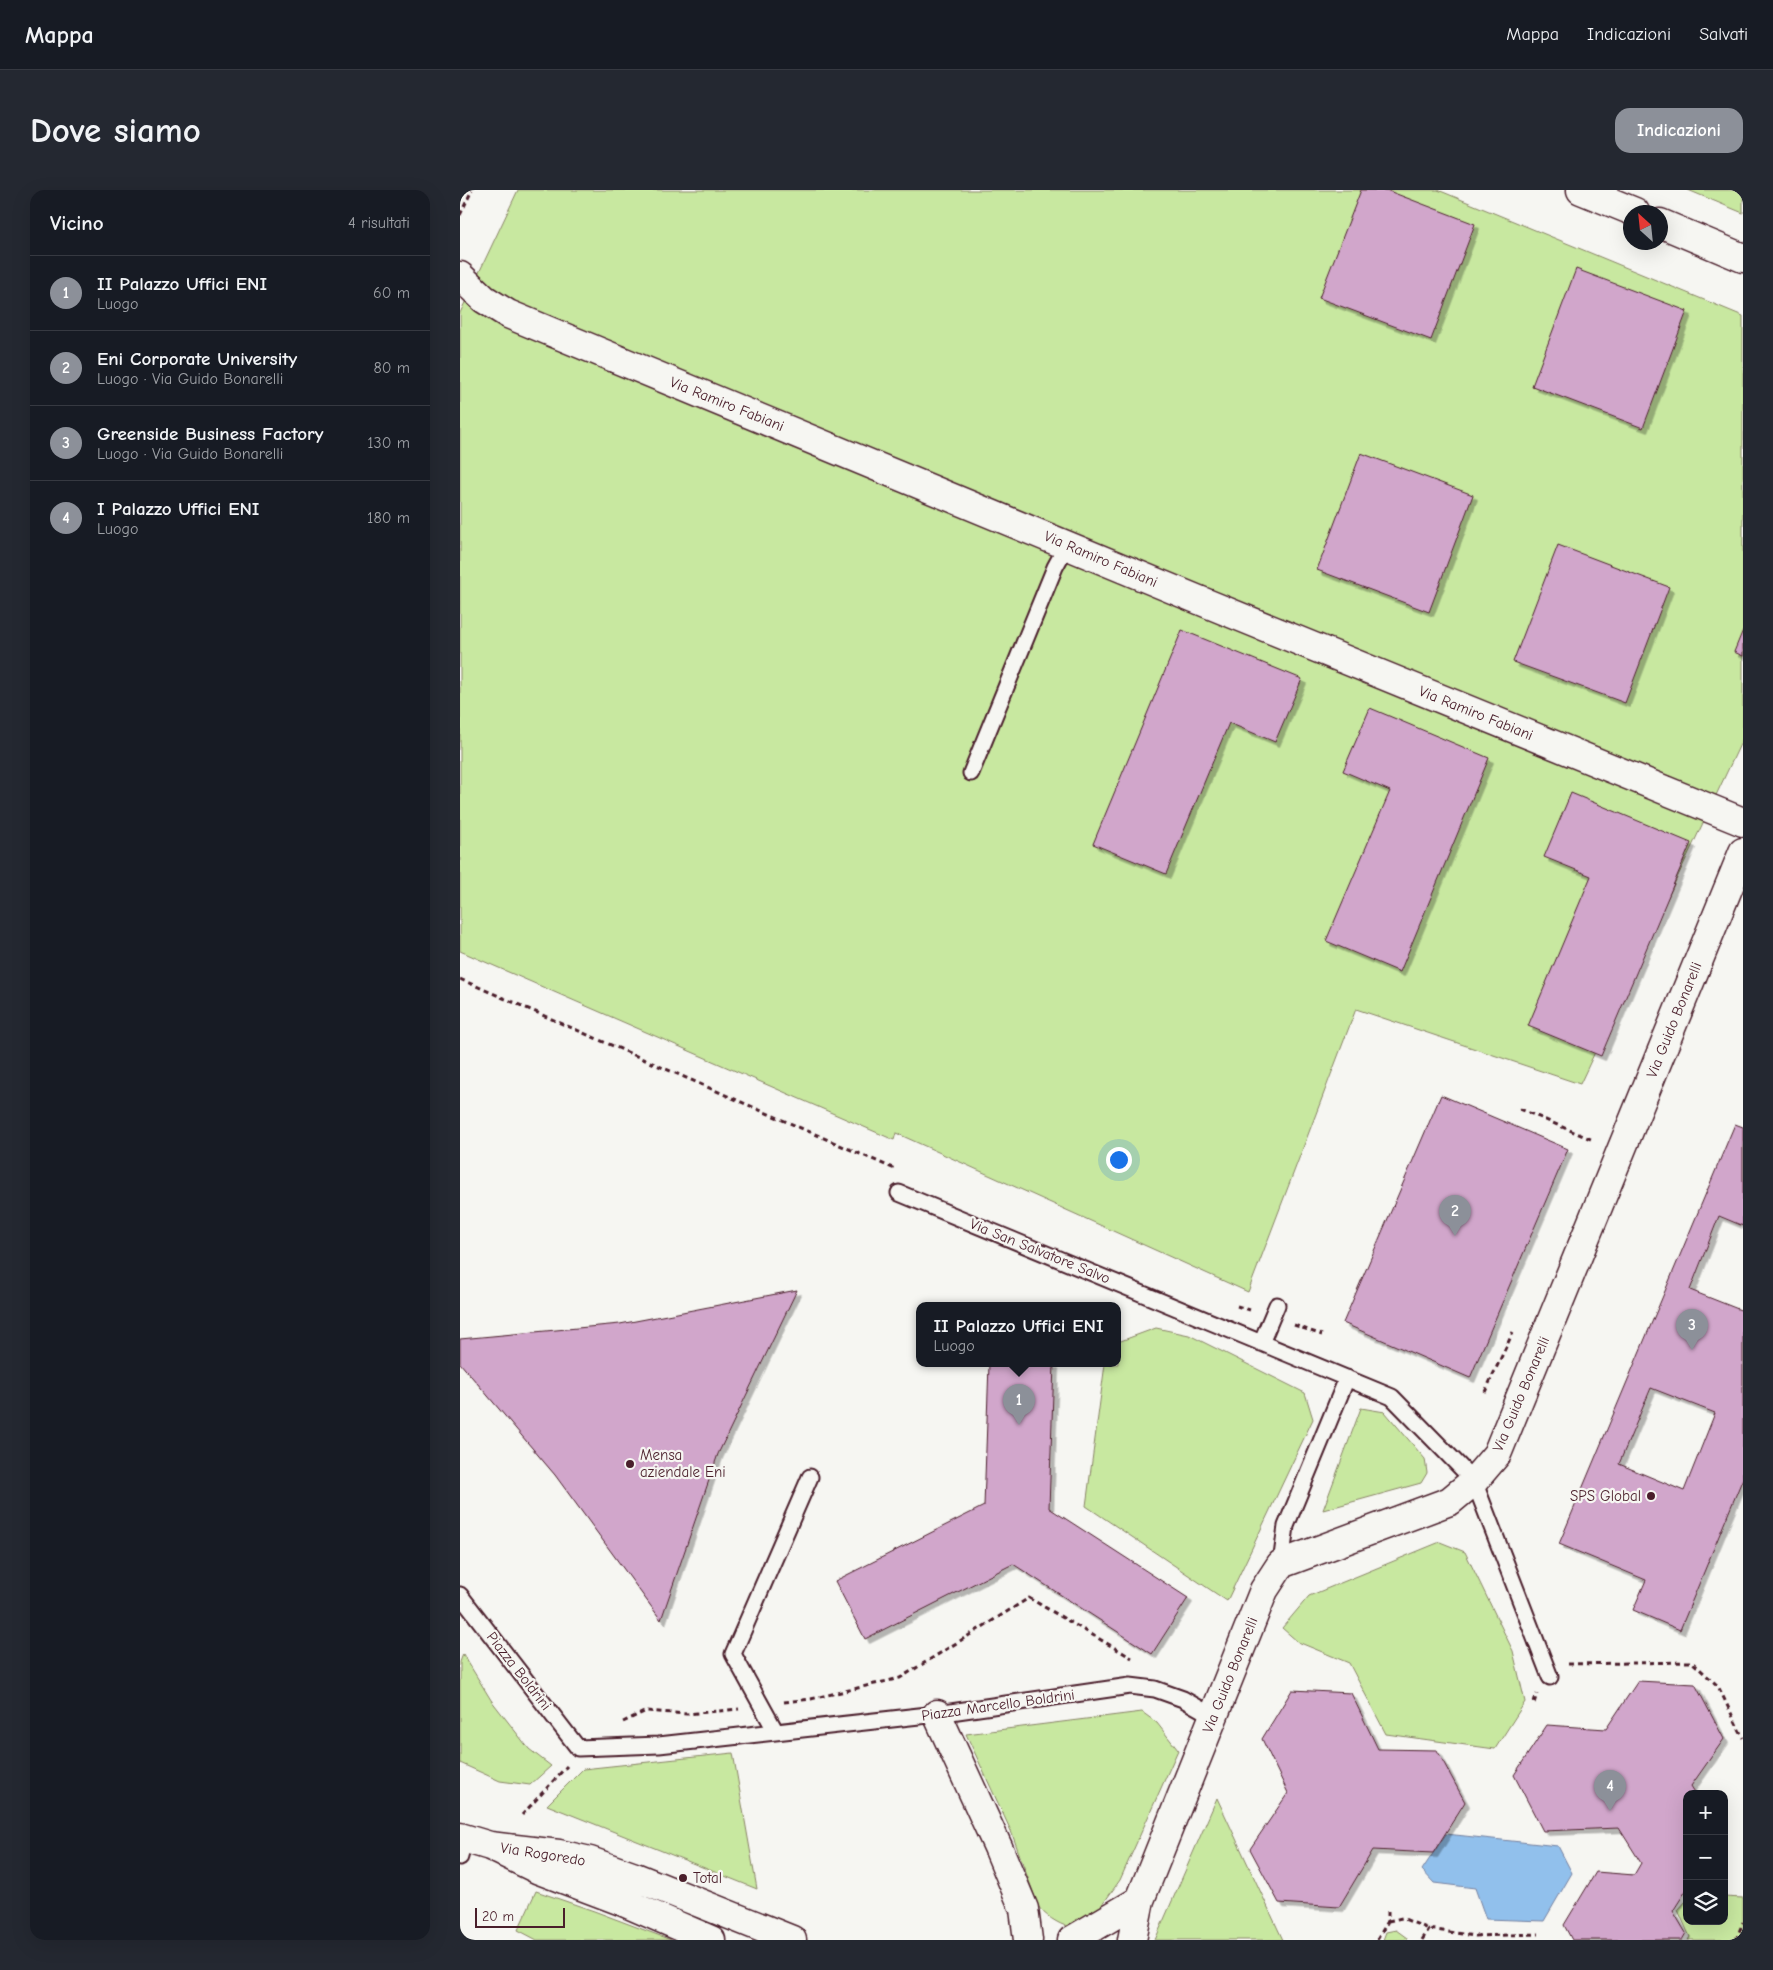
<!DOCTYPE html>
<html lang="it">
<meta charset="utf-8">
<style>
body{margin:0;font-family:"Comic Neue",sans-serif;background:#242831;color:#f1f3f6}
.controls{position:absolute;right:15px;bottom:15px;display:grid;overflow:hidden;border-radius:10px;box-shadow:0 5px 20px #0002}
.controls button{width:45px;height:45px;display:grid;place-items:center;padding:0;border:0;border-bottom:1px solid #363941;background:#171b24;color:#f1f3f6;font:25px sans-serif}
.compass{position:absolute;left:1163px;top:15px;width:45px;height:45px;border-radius:50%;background:#171b24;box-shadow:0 5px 20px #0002;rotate:333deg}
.scale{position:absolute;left:15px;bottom:12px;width:90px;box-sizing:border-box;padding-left:5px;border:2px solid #4a1f2b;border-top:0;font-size:14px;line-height:18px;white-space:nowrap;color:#4a1f2b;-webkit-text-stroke:4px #f6f6f2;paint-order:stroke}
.you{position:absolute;left:658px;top:969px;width:18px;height:18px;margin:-12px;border:4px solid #fff;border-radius:50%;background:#1a73e8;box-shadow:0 0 0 8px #1a73e833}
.badge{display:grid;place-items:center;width:32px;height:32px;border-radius:50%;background:#8c9099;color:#fff;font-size:16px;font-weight:700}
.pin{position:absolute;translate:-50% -41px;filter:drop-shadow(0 1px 2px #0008)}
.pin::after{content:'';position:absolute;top:26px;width:18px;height:15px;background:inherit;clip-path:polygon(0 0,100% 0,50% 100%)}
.popup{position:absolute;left:456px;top:1112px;width:205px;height:65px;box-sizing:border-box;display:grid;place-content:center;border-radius:10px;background:#171b24;filter:drop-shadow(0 1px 4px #0005);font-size:16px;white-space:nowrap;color:#9ea1a6}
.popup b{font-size:19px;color:#f1f3f6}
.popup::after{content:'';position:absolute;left:50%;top:100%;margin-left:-10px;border:10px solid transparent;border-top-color:#171b24}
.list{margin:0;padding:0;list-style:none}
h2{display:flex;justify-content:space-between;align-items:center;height:65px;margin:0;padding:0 20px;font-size:21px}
h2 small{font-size:16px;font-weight:400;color:#9ea1a6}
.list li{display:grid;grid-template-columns:32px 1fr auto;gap:15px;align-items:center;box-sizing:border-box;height:75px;padding:0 20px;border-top:1px solid #363941}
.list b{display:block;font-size:19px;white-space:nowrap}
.list p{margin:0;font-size:16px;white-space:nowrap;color:#9ea1a6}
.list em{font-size:16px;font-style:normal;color:#9ea1a6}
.icon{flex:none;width:28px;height:28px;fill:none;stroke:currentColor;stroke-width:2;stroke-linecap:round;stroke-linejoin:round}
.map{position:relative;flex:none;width:1283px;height:1750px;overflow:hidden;border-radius:15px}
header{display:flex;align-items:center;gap:30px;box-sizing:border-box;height:70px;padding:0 25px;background:#171b24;border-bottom:1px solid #363941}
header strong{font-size:24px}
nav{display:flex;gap:28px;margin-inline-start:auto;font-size:18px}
.intro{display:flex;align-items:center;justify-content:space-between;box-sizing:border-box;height:120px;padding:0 30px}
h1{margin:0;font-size:35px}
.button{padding:12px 22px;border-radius:15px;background:#8c9099;color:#fff;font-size:18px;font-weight:700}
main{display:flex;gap:30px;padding:0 30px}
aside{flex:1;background:#171b24;border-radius:15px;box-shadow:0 5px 20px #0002}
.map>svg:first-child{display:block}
.green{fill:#c8e8a0;stroke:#898466}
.water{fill:#91c0ec;stroke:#75809f}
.building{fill:#d1a6cb;stroke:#4a1f2b;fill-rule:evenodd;filter:url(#shadow)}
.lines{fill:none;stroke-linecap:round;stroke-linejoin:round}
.lane-casing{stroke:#4a1f2b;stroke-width:19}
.street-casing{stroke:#4a1f2b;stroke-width:31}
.secondary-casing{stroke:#4a1f2b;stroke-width:31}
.path{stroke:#4a1f2b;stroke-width:3;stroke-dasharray:5 4;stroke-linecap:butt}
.lane{stroke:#f6f6f2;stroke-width:15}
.street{stroke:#f6f6f2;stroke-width:28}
.secondary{stroke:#f6f6f2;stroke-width:28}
.poi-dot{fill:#4a1f2b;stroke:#f6f6f2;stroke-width:2}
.labels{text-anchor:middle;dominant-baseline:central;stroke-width:4.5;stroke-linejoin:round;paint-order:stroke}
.street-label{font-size:15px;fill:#4a1f2b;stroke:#f6f6f2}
.poi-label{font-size:15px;fill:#4a1f2b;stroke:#f6f6f2;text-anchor:start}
</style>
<header>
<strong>Mappa</strong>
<nav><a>Mappa</a><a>Indicazioni</a><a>Salvati</a></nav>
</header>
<div class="intro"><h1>Dove siamo</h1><a class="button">Indicazioni</a></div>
<main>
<aside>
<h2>Vicino<small>4 risultati</small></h2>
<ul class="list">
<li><span class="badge">1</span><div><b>II Palazzo Uffici ENI</b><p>Luogo</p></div><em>60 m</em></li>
<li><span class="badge">2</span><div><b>Eni Corporate University</b><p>Luogo · Via Guido Bonarelli</p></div><em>80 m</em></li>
<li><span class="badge">3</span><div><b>Greenside Business Factory</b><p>Luogo · Via Guido Bonarelli</p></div><em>130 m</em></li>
<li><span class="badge">4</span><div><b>I Palazzo Uffici ENI</b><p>Luogo</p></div><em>180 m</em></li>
</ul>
</aside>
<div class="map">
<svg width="1283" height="1750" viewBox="0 0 1283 1750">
<defs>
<filter id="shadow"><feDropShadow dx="4.5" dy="4.5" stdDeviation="0" flood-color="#0004"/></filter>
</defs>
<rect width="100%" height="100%" fill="#f6f6f2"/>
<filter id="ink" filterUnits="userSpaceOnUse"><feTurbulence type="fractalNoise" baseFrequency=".02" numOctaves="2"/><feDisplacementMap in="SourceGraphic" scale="10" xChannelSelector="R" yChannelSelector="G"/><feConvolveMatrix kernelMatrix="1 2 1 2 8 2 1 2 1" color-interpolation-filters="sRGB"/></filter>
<g filter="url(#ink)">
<path class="green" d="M 58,0 L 978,0 L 1283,126 L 1283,548 L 1120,894 L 896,819 L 788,1102 L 436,943 L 434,950 L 0,761 L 0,123 Z
M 1228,0 L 1283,0 L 1283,23 Z
M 696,1138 L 729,1145 L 845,1203 L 853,1229 L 767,1411 L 626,1316 L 645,1174 L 658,1174 L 658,1152 Z
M 901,1218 L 925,1222 L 965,1269 L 967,1283 L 961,1293 L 863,1320 Z
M 980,1352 L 1005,1362 L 1053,1461 L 1065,1512 L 1035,1559 L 926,1544 L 889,1473 L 838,1452 L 822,1438 L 849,1406 Z
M 3,1464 L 31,1510 L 69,1559 L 91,1576 L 70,1595 L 40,1591 L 0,1573 L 0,1472 Z
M 682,1522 L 697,1533 L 718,1560 L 660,1690 L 640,1718 L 609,1737 C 598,1734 584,1725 578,1716 L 551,1641 L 506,1544 Z
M 273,1563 L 297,1699 L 87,1615 L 123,1579 Z
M 757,1608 L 823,1750 L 695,1750 Z
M 76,1701 L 134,1721 L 211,1750 L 77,1750 L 58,1740 Z
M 1264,1707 L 1283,1708 L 1283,1750 L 1228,1750 L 1230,1747 L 1218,1720 L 1227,1710 L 1227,1731 L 1264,1731 Z
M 936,1740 L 947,1748 L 946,1750 L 923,1750 L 926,1742 Z"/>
<path class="water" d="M 986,1644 L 1098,1656 L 1112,1683 L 1084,1731 L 1026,1729 L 1015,1698 L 974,1693 L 962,1680 Z"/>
<path class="building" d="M 901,0 L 926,0 L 1015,34 L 971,150 L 859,108 Z
M 1116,79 L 1227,121 L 1183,238 L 1072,196 Z
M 901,263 L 1013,305 L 969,422 L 857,380 Z
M 1098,355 L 1209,397 L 1165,513 L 1053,472 Z
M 722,440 L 842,489 L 815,552 L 769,533 L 706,684 L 633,654 Z
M 1283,440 L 1283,466 L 1274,462 Z
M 910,518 L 1029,568 L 940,782 L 866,751 L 930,601 L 883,581 Z
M 1111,603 L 1231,653 L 1141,866 L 1068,836 L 1131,686 L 1084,667 Z
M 981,905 L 1108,959 L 1010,1188 L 883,1133 Z
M 1275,934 L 1283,937 L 1283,1036 L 1259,1026 L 1230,1100 L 1283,1121 L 1283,1288 L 1220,1440 L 1173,1420 L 1186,1390 L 1099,1354 ZM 1191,1198 L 1255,1223 L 1224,1301 L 1159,1274 Z
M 337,1100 L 258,1264 L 201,1430 L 95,1285 L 0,1173 L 0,1149 L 160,1134 Z
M 529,1174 L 594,1174 L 589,1318 L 728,1408 L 692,1464 L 553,1374 L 405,1449 L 375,1391 L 524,1316 Z
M 1178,1491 L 1235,1494 L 1264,1549 L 1231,1596 L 1236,1604 L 1227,1604 L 1227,1699 L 1213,1721 L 1226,1743 L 1222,1750 L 1112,1750 L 1104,1735 L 1136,1682 L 1174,1685 L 1181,1673 L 1159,1638 L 1083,1641 L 1054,1585 L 1087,1535 L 1146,1539 Z
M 832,1500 L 891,1503 L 918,1559 L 977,1560 L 1005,1612 L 973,1663 L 913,1660 L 879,1717 L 819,1713 L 790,1659 L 828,1603 L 802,1549 Z"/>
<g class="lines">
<defs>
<path id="lane" d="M 511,583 L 595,377 L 607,355
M 439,1003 L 932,1207 L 1014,1291 L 1090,1487
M 801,1153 L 817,1115
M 821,1374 L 826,1336 L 887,1188
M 0,1405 L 118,1558 L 199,1555 L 477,1524 L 670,1496 L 695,1499 L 723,1509 L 753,1526
M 316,1542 L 273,1464 L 350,1287
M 0,1667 L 3,1648"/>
<path id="street" d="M 1121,0 L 1175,22
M 1200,33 L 1283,68
M 0,86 L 24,109 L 48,124 L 751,415 L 1283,632
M 477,1524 L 538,1657 L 564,1719 L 568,1750
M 612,1750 L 680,1710
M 672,1750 L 680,1710 L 804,1400 L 821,1374 L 990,1311 L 1014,1291 L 1037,1264 L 1283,662"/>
<path id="secondary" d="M 0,1647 L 30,1656 L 79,1680 L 161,1711 L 251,1750
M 30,1656 L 99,1664 L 130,1671 L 175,1687 L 332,1750"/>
</defs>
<use href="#lane" class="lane-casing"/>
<use href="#street" class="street-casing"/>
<use href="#secondary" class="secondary-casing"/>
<path class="path" d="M 0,25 L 12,0
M 0,789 L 437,980
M 1060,919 L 1133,950
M 777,1116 L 790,1120
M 834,1135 L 862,1145
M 1025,1202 L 1053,1142
M 1108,1474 L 1232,1472 L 1258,1496 L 1283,1548
M 324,1512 L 351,1509 L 440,1488 L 569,1408 L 672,1468
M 1074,1513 L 1077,1504
M 163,1532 L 186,1521 L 227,1524 L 279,1519
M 62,1625 L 107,1576
M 928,1731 L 942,1728 L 969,1739 L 1015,1746 L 1079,1744
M 917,1750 L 928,1731 L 928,1720
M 962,1750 L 969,1739
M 1276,1750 L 1283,1732"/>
<use href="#lane" class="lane"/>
<use href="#street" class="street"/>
<use href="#secondary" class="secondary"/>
</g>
</g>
<g class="poi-dot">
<circle cx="170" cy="1274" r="5"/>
<circle cx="1191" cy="1306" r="5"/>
<circle cx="223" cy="1688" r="5"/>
</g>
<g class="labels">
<g class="street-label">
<text transform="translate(267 214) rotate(22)">Via Ramiro Fabiani</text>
<text transform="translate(641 369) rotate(23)">Via Ramiro Fabiani</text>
<text transform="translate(1016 523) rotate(22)">Via Ramiro Fabiani</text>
<text transform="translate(1214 830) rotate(-68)">Via Guido Bonarelli</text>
<text transform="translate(580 1061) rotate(22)">Via San Salvatore Salvo</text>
<text transform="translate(1061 1204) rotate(-67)">Via Guido Bonarelli</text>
<text transform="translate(59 1481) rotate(52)">Piazza Boldrini</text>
<text transform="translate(770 1485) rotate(-68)">Via Guido Bonarelli</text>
<text transform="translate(538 1515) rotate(-8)">Piazza Marcello Boldrini</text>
<text transform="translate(83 1664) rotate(9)">Via Rogoredo</text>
</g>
<g class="poi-label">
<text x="180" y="1265">Mensa<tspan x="180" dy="17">aziendale Eni</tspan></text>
<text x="1181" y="1306" text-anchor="end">SPS Global</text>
<text x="233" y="1688">Total</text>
</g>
</g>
</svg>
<div class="controls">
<button>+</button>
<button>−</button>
<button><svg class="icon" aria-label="layers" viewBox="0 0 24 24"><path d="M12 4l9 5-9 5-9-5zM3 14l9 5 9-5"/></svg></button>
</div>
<svg class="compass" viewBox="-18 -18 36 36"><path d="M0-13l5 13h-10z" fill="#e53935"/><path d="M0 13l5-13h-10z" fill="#9ea1a6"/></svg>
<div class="scale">20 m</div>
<div class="you"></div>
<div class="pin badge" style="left:559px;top:1235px">1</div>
<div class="popup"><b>II Palazzo Uffici ENI</b>Luogo</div>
<div class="pin badge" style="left:995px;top:1046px">2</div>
<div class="pin badge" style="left:1232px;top:1160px">3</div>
<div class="pin badge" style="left:1150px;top:1621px">4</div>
</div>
</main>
